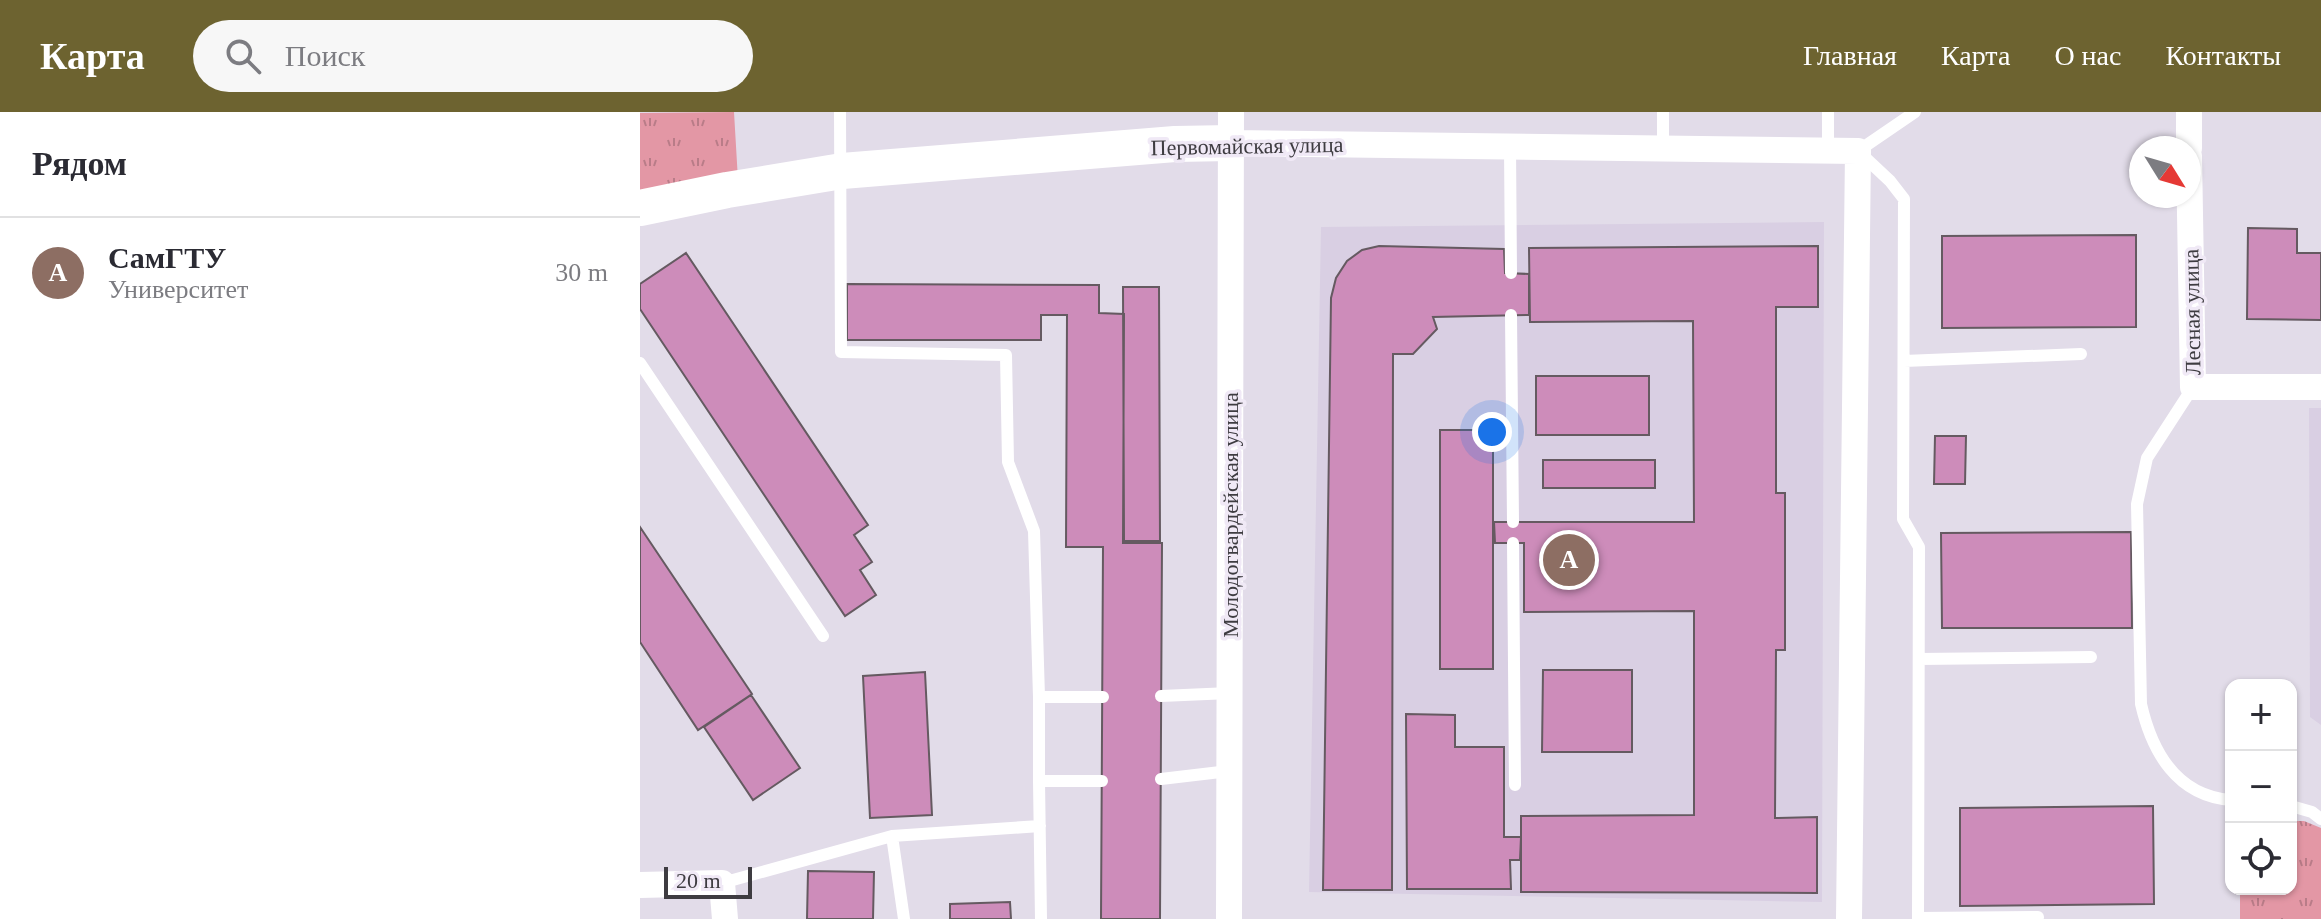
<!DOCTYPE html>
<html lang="ru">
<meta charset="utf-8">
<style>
body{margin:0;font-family:Georgia,serif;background:#f7f7f7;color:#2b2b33}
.controls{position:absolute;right:24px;bottom:24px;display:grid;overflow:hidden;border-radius:16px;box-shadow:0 2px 6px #0004}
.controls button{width:72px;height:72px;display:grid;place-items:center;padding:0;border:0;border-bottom:2px solid #e1e1e2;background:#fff;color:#2b2b33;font:40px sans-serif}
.compass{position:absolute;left:1489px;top:24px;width:72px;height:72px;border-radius:50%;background:#fff;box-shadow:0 2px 6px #0004;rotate:127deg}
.scale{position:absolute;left:24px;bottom:20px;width:88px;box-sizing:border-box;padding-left:8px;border:4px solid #3e3c41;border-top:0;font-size:22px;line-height:28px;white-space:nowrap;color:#3e3c41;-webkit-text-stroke:6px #f0e9f6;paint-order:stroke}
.you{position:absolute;left:852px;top:320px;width:28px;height:28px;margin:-20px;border:6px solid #fff;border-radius:50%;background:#1a73e8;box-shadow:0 0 0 12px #1a73e833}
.badge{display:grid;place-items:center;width:52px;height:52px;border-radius:50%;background:#6d6330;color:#fff;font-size:26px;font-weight:700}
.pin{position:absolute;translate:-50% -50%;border:4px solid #fff;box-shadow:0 2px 8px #0006}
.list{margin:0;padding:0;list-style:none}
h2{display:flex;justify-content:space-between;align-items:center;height:104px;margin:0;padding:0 32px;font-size:34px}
h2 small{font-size:26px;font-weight:400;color:#7c7c81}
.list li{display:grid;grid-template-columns:52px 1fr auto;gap:24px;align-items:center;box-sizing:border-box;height:112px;padding:0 32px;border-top:2px solid #e1e1e2}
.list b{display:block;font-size:30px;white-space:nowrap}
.list p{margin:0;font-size:26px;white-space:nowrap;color:#7c7c81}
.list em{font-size:26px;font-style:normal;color:#7c7c81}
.icon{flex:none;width:44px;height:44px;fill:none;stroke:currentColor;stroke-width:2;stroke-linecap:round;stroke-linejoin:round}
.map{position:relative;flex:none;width:1681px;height:807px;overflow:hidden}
header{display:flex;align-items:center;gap:48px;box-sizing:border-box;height:112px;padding:0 40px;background:#6d6330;color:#fff}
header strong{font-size:38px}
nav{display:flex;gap:44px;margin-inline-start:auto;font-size:28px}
.search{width:560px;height:72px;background:#f7f7f7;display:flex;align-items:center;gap:20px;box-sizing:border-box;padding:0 28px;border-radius:44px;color:#7c7c81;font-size:30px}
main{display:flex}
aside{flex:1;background:#fff}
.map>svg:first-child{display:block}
.built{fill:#d9cfe3}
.grass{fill:url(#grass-tufts)}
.building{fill:#cd8cba;stroke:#655a61;stroke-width:2}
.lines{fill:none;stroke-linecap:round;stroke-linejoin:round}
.lane{stroke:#fff;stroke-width:12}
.street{stroke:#fff;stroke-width:26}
.secondary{stroke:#fff;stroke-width:36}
.labels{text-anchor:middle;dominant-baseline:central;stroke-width:7;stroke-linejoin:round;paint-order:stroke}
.street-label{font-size:22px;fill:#3e3c41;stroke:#f0e9f6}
</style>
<header>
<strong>Карта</strong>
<div class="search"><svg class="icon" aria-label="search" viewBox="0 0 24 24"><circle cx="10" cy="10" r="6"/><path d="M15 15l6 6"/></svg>Поиск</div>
<nav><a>Главная</a><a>Карта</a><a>О нас</a><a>Контакты</a></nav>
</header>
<main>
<aside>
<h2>Рядом<small></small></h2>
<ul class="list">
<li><span class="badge" style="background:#8d6e63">A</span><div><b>СамГТУ</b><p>Университет</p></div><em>30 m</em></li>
</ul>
</aside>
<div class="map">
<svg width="1681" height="807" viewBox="0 0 1681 807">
<defs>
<pattern id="grass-tufts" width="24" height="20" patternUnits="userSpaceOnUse" patternTransform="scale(2)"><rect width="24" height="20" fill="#e397a5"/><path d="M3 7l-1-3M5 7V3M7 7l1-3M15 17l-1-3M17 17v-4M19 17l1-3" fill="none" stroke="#b97c88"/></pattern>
</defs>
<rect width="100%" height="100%" fill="#e2dce9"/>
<path class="built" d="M 1184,110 L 1182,790 L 669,780 L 681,115 Z
M 1669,296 L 1681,296 L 1681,613 L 1670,605 Z"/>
<path class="grass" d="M 94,0 L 98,68 L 0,83 L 0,1 Z
M 1651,709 L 1664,709 L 1681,716 L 1681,807 L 1600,807 L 1600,777 L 1651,777 Z"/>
<path class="building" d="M 1608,116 L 1657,117 L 1657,141 L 1681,141 L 1681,208 L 1607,207 Z
M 1496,123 L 1496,215 L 1302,216 L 1302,124 Z
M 739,134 L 864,137 L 865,161 L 889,162 L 889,203 L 793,205 L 797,217 L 773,242 L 753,242 L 752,778 L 683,778 L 691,186 L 696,166 L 707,149 L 722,138 Z
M 1178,134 L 1178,195 L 1136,195 L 1136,381 L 1145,381 L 1145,538 L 1136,538 L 1135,706 L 1177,705 L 1177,781 L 881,780 L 881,704 L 1054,703 L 1054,499 L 884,500 L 884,431 L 855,431 L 854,410 L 1054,410 L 1053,209 L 890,210 L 889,136 Z
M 46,141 L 228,413 L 214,423 L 232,450 L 220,458 L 236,483 L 205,504 L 0,197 L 0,172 Z
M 207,172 L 459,173 L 459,201 L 484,202 L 483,431 L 522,431 L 520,807 L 461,807 L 463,435 L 426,435 L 427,203 L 401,203 L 401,228 L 207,228 Z
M 483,175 L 519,175 L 520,429 L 484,429 Z
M 896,264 L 1009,264 L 1009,323 L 896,323 Z
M 800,318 L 853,318 L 853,557 L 800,557 Z
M 1295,324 L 1326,324 L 1325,372 L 1294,372 Z
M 903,348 L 1015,348 L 1015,376 L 903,376 Z
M 0,415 L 112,582 L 58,618 L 0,530 Z
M 1491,420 L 1492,516 L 1302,516 L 1301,421 Z
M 903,558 L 992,558 L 992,640 L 902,640 Z
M 285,560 L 292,703 L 230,706 L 223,564 Z
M 111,583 L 160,656 L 113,688 L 64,615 Z
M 766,602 L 815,603 L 815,635 L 864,635 L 864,725 L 881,725 L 880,748 L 870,748 L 871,777 L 767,777 Z
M 1513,694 L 1514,792 L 1320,794 L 1320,696 Z
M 168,759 L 234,760 L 233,807 L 167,807 Z
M 370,790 L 371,807 L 310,807 L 310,792 Z"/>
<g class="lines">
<path class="lane" d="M 200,0 L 201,240 L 366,243 L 368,350 L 394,419 L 399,585 L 463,585
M 1023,0 L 1023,37
M 1275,0 L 1218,39 L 1250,69 L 1264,87 L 1263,407 L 1279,435 L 1278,806 L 1398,805
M 870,35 L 871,161
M 1188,39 L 1188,0
M 871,203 L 873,410
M 1264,249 L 1441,242
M 0,251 L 183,524
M 1553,275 L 1507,346 L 1497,392 L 1501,592 C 1512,640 1537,684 1591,688
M 873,431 L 875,673
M 1279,547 L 1451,545
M 521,584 L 590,581
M 399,585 L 399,669
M 521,667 L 589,659
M 1651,694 L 1672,700 L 1681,707
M 82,771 L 252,724
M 264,807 L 252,724 L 400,714
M 401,807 L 399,669 L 462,669"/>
<path class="street" d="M 1549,0 L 1549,36
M 591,31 L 1218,39 L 1209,807
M 1549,44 L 1553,275 L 1681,275
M 0,773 L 82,771 L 85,807
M 589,807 L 591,0"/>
<path class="secondary" d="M 0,96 L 87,78 L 202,59 L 535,32 L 591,31"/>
</g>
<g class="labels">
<g class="street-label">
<text transform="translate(607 34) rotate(-1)">Первомайская улица</text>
<text transform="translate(1552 200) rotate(-91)">Лесная улица</text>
<text transform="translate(590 403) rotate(-90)">Молодогвардейская улица</text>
</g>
</g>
</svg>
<div class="controls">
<button>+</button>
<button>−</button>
<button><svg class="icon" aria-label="locate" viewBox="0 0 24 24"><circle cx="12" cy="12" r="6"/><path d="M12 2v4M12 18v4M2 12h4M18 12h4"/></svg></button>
</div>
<svg class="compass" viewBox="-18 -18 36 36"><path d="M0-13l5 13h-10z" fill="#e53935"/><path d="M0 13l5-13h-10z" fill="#7c7c81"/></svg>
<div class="scale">20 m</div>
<div class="you"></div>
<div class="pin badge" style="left:929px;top:448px;background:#8d6e63">A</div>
</div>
</main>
